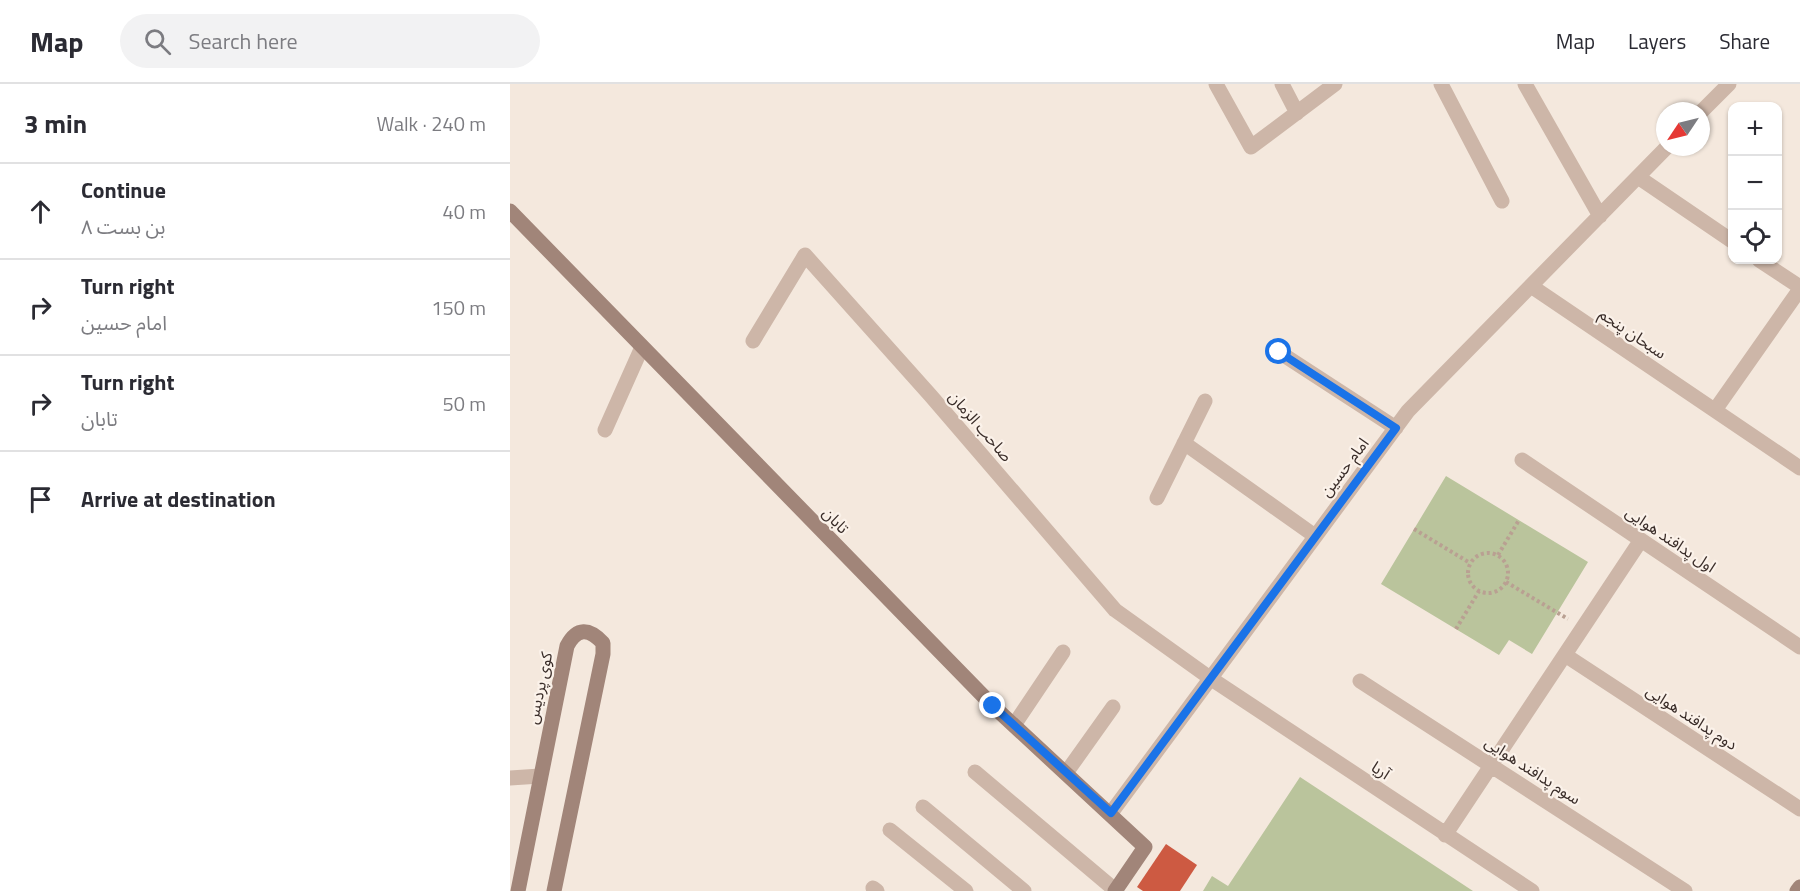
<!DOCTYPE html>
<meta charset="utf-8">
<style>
body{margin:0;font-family:"Titillium Web","Noto Sans Arabic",sans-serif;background:#f2f2f3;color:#2b2b33}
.controls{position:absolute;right:18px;top:18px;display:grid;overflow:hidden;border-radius:12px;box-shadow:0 2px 4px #0004}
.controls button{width:54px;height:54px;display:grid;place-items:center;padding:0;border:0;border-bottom:2px solid #e1e1e2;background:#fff;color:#2b2b33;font:30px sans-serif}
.compass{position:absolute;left:1146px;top:18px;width:54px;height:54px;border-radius:50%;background:#fff;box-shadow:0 2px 4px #0004;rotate:235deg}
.stop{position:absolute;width:18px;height:18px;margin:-14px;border:4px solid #1a73e8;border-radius:50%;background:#fff}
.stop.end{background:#1a73e8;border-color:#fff;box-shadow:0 2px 6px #0008}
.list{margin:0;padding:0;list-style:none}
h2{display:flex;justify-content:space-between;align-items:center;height:78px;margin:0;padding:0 24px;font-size:26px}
h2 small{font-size:20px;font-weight:400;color:#7c7c81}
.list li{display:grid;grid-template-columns:39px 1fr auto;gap:18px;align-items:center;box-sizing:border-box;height:96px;padding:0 24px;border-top:2px solid #e1e1e2}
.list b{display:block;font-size:22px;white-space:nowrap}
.list p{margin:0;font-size:20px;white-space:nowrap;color:#7c7c81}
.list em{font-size:20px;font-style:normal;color:#7c7c81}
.icon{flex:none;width:33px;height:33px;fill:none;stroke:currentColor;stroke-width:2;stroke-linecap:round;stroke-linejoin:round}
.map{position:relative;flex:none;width:1290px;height:807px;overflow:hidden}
header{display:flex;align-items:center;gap:36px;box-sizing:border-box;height:84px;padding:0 30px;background:#fff;border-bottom:2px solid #e1e1e2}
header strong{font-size:28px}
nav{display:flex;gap:33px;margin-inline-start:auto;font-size:21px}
.search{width:420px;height:54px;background:#f2f2f3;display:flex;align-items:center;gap:15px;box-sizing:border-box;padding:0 21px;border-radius:33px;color:#7c7c81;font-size:22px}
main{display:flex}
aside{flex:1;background:#fff}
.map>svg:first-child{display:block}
.green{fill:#bac49c}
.building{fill:#cd5a42}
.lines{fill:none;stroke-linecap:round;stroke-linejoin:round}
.path{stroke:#b9a092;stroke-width:4;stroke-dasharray:3 3;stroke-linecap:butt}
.street{stroke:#cdb6a8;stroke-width:15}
.secondary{stroke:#a18579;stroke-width:15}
.route{stroke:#1a73e8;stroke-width:8}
.labels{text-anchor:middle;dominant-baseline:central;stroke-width:4.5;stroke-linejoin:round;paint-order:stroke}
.street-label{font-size:16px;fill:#3a2d29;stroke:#fbf2ea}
</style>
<header>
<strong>Map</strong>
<div class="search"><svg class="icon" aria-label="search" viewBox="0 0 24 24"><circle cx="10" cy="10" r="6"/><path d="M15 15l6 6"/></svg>Search here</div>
<nav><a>Map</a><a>Layers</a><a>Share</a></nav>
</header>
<main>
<aside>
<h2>3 min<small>Walk · 240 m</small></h2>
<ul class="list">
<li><svg class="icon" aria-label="ahead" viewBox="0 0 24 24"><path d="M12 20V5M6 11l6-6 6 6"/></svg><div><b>Continue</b><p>بن بست ۸</p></div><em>40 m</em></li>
<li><svg class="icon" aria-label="right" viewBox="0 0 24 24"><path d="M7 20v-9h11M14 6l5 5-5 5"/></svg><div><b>Turn right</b><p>امام حسین</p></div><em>150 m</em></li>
<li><svg class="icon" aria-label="right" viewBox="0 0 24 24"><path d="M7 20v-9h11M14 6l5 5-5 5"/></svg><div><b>Turn right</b><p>تابان</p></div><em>50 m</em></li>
<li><svg class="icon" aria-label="arrive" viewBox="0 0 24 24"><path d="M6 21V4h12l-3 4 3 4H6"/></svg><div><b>Arrive at destination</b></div></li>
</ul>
</aside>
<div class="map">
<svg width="1290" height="807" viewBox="0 0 1290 807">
<rect width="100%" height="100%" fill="#f4e8dd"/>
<path class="green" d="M 936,392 L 1078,478 L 1022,570 L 999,556 L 989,571 L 871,500 Z
M 790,693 L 963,807 L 693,807 L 702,792 L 718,802 Z"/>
<path class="building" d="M 656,760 L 687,781 L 670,807 L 633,807 L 627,803 Z"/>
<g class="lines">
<path class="path" d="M 904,445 L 960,479
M958 489a20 20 0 1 1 40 0a20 20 0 1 1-40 0Z
M 988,471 L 1009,436
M 996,498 L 1058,535
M 946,545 L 969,507"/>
<path class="street" d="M 706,0 L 741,63 L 825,0
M 772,0 L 787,29
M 931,0 L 992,117
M 1015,0 L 1090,132
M 1191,28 L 1219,0
M 1128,93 L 1222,157
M 1249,176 L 1290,203
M 1021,202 L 1290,384
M 243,257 L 295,171 L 421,312 L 605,526 L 700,594 L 1022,807
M 769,268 L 886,344
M 1205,326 L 1290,205
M 95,346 L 132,263
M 674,359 L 805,452
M 1012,376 L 1290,563
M 647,414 L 695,317
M 1055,571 L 1290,725
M 850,597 L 1175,807
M 504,641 L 553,568
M 465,688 L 605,806
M 556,689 L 603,623
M 0,694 L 30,692
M 413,723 L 514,807
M 601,729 L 898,327 L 1157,63
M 380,746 L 456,807
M 935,751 L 1131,456
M 363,804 L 367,807"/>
<path class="secondary" d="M 0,127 L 483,622 L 635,763 L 605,807
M 8,807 L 57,562 C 67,543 79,544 93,559 L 93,570 L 44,807
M 1287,807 L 1290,803"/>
</g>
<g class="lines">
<path class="route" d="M 483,622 L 601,729 L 886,344 L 769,268"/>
</g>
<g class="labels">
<g class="street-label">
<text transform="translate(1123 249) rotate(34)">سبحان پنجم</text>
<text transform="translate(471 342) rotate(49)">صاحب الزمان</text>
<text transform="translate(834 383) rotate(-53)">امام حسین</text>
<text transform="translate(326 436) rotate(46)">تابان</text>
<text transform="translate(1161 455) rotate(34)">اول پدافند هوایی</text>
<text transform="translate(29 604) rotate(-78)">کوی پردیس</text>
<text transform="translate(1182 633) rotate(33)">دوم پدافند هوایی</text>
<text transform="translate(871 686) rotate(34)">آریا</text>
<text transform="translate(1023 686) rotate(33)">سوم پدافند هوایی</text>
</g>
</g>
</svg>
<div class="controls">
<button>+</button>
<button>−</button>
<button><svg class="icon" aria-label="locate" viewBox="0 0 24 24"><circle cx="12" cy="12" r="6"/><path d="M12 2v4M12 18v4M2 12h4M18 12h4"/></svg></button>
</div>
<svg class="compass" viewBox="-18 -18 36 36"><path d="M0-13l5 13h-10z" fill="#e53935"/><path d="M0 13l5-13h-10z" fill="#7c7c81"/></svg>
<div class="stop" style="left:769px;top:268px"></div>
<div class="stop end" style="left:483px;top:622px"></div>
</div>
</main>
